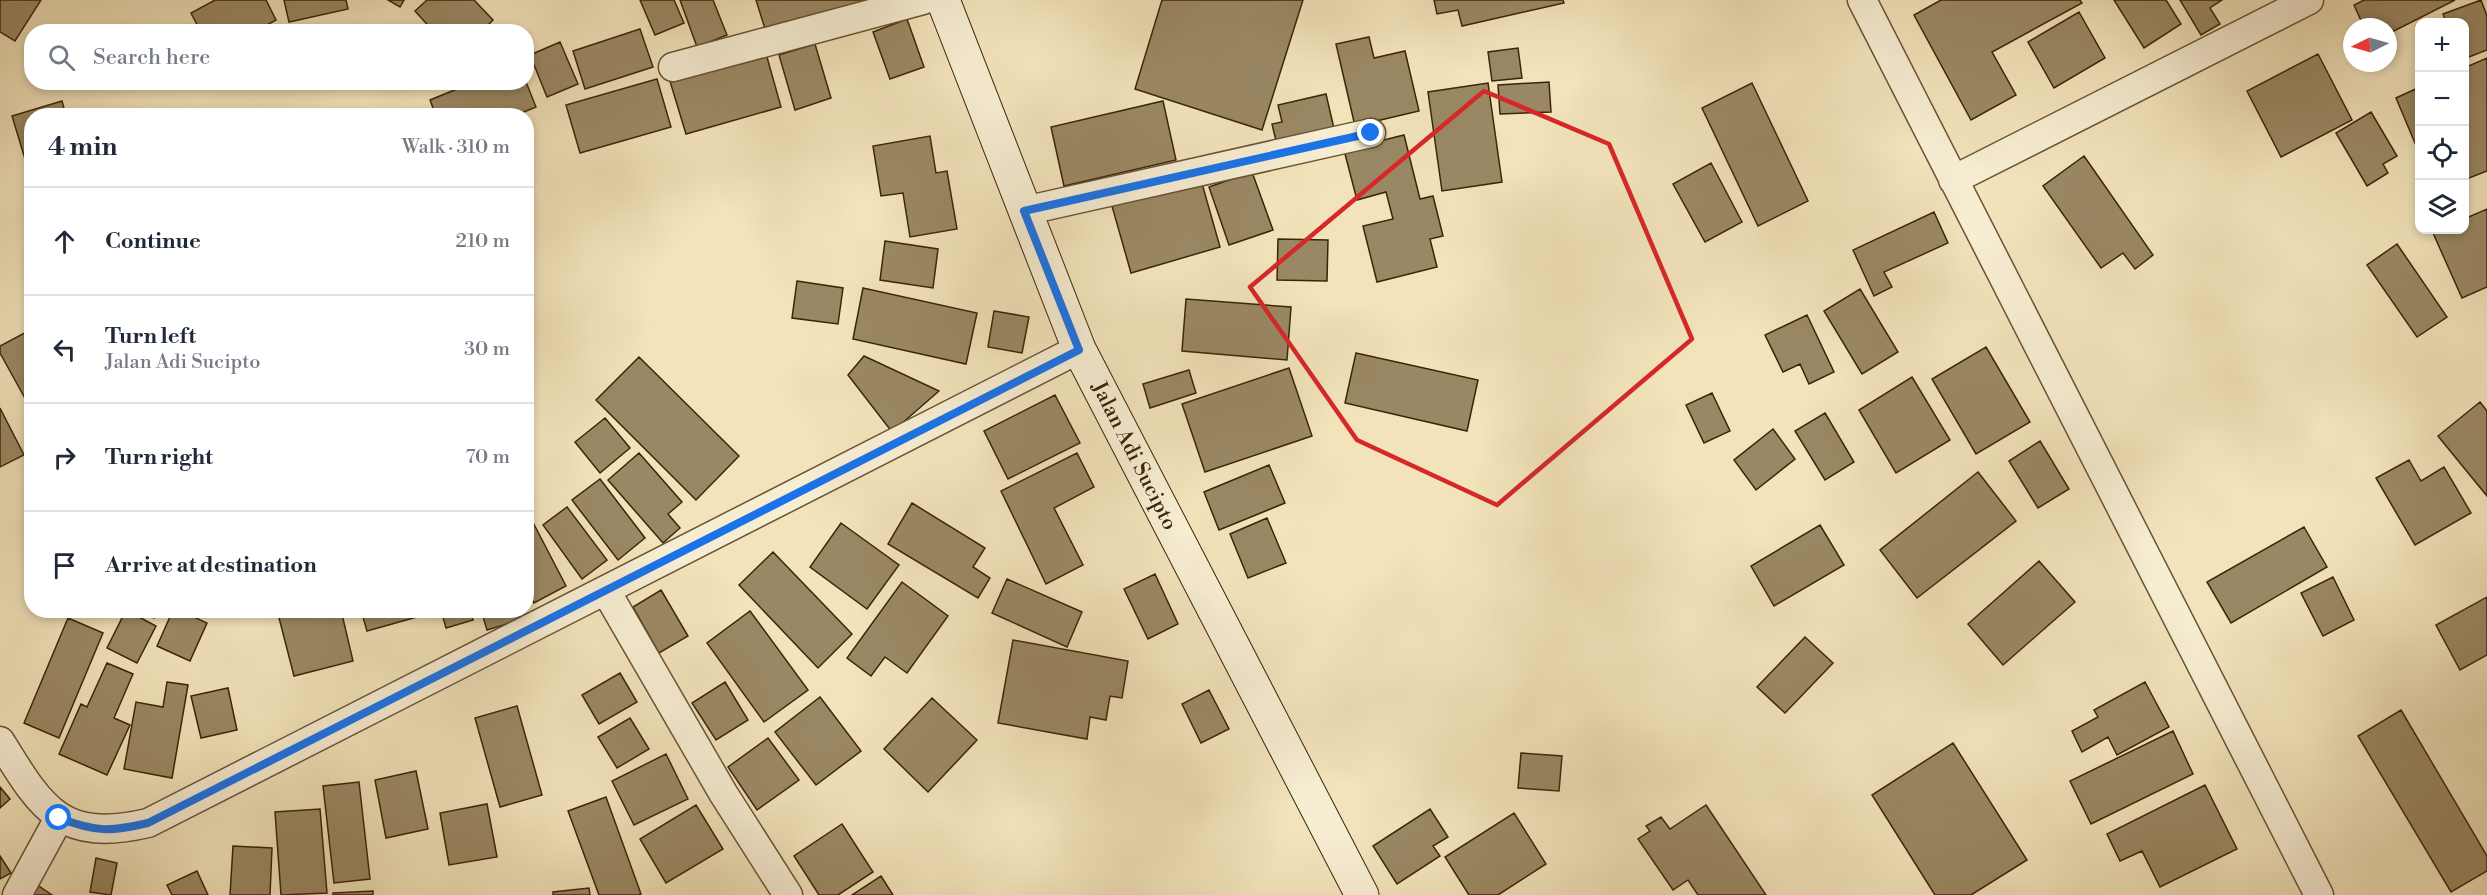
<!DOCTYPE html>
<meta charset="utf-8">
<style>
body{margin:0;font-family:"Libre Bodoni",serif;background:#f2f2f3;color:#1f2937}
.controls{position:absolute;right:18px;top:18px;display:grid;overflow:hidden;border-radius:12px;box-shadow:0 3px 9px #0003}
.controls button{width:54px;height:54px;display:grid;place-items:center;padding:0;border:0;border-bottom:2px solid #e0e1e3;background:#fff;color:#1f2937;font:30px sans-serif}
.compass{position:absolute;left:2343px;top:18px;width:54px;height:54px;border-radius:50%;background:#fff;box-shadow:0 3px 9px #0003;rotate:265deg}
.stop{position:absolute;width:18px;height:18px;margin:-14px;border:4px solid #1a73e8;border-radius:50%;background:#fff}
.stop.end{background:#1a73e8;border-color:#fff;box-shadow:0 2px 6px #0008}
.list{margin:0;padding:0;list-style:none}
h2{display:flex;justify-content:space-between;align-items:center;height:78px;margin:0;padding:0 24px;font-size:26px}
h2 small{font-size:20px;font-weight:400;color:#747a83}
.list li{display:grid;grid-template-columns:39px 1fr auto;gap:18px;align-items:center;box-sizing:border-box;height:108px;padding:0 24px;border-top:2px solid #e0e1e3}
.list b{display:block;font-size:22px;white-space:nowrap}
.list p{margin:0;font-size:20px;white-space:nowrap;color:#747a83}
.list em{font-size:20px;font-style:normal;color:#747a83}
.icon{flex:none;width:33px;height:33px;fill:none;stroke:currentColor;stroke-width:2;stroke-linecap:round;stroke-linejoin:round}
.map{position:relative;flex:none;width:2487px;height:895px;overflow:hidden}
.search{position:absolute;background:#fff;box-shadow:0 3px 9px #0003;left:24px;top:24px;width:510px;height:66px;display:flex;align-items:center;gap:15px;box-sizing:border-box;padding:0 21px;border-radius:24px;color:#747a83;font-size:22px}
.panel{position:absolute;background:#fff;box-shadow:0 3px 9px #0003;left:24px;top:108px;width:510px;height:510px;border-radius:24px}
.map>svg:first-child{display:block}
.building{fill:#9a8864;stroke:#3b2505;stroke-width:1.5}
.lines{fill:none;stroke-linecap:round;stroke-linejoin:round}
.street-casing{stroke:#695432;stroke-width:31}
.secondary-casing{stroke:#3b2505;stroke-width:35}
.street{stroke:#f7edd3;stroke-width:28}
.secondary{stroke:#f7edd3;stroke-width:33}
.route{stroke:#1a73e8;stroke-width:8}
.marked{fill:none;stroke:#d62828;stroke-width:4.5;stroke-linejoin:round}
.labels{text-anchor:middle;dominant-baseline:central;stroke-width:4.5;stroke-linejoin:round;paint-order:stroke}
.street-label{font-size:21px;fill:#3b2505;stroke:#f7edd3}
</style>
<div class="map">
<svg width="2487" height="895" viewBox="0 0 2487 895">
<rect width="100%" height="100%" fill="#f2e3bb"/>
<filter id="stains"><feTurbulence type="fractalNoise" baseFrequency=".00333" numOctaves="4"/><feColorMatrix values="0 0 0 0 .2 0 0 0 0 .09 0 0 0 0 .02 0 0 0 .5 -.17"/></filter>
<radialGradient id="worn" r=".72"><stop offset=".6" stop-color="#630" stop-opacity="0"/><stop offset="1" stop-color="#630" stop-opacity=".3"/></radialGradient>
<path class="building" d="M 0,0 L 41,0 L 15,41 L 0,32 Z
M 215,0 L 266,0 L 276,20 L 255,32 L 201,32 L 191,13 Z
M 284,0 L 346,0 L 348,9 L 289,22 Z
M 388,0 L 404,0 L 400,7 Z
M 427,0 L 474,0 L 493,20 L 481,32 L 434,32 L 415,11 Z
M 640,0 L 674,0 L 684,23 L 655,35 Z
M 680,0 L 713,0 L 727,35 L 697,47 Z
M 756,0 L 872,0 L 766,32 Z
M 1162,0 L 1303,0 L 1262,130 L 1135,89 Z
M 1434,0 L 1563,0 L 1564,3 L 1462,26 L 1458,10 L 1437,14 Z
M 1941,0 L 2080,0 L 2082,3 L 1992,52 L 2016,95 L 1971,120 L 1914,15 Z
M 2114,0 L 2166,0 L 2181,24 L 2144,48 Z
M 2180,0 L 2222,0 L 2210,8 L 2220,24 L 2201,35 Z
M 2364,0 L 2455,0 L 2388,34 L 2388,27 L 2364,27 L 2354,5 Z
M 2481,0 L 2487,16 L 2487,50 L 2464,59 L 2464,22 L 2446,22 L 2443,14 Z
M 2079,12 L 2105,58 L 2054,88 L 2028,42 Z
M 907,19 L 924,67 L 890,79 L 873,32 Z
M 640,29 L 653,67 L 585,89 L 573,51 Z
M 1369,37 L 1374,58 L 1405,51 L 1419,111 L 1355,126 L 1336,44 Z
M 560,42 L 578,84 L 547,97 L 530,55 Z
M 815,44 L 831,98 L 795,110 L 779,55 Z
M 1518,48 L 1522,78 L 1492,81 L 1488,52 Z
M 765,50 L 781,107 L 686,134 L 669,78 Z
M 2318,54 L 2352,120 L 2281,157 L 2247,91 Z
M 2487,58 L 2487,171 L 2464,180 L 2464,68 Z
M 657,79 L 671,127 L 580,153 L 566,105 Z
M 474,82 L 526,82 L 536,107 L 514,116 L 436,116 L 430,100 Z
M 1549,82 L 1551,112 L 1500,114 L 1498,85 Z
M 1488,83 L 1502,182 L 1442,191 L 1428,92 Z
M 1752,83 L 1808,201 L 1758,226 L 1702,108 Z
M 2420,87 L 2420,155 L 2396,98 Z
M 1326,94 L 1335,133 L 1277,145 L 1272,124 L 1282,122 L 1278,105 Z
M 62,101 L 66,116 L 32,116 L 32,182 L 12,116 Z
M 1163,101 L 1176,160 L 1064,186 L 1051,127 Z
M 2371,112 L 2397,156 L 2383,164 L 2388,173 L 2367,186 L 2336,133 Z
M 1404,135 L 1420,199 L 1433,196 L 1443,236 L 1430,239 L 1437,267 L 1377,282 L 1363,226 L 1393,219 L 1386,192 L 1357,200 L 1344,150 Z
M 930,136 L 936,173 L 947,171 L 957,229 L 910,237 L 903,193 L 881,196 L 873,146 Z
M 2084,156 L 2153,255 L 2135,269 L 2123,253 L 2101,268 L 2043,186 Z
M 1711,163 L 1742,222 L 1705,242 L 1673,184 Z
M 1252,172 L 1273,230 L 1229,245 L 1209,187 Z
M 1201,180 L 1220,247 L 1131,273 L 1112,206 Z
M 2487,209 L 2487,287 L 2462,298 L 2433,233 L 2440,230 L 2464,230 L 2464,219 Z
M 1934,212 L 1948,243 L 1884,272 L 1892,287 L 1874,296 L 1853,250 Z
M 1278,239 L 1328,240 L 1327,281 L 1277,280 Z
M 885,241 L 938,249 L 933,288 L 880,280 Z
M 2397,244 L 2447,317 L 2417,337 L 2367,265 Z
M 797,281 L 843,288 L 838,324 L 792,318 Z
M 863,288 L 977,313 L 966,364 L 853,339 Z
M 1860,289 L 1898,352 L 1862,374 L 1824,311 Z
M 1186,299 L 1291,307 L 1287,360 L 1182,351 Z
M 994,311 L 1029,317 L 1022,353 L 988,347 Z
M 1807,315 L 1834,372 L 1809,384 L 1800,364 L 1783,372 L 1765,335 Z
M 32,329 L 32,411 L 0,353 L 0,346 Z
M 1986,347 L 2030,422 L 1976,454 L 1932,379 Z
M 1356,353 L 1478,380 L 1467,431 L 1345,403 Z
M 864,356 L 939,391 L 892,432 L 848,375 Z
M 639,357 L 739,456 L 696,500 L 596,400 Z
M 1289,368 L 1312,436 L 1205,472 L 1182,404 Z
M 1189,370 L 1196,393 L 1150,408 L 1143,384 Z
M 1912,377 L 1950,440 L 1896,473 L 1859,410 Z
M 1712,393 L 1730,431 L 1704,443 L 1686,405 Z
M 1055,395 L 1080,443 L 1008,479 L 984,431 Z
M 2480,402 L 2487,411 L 2487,496 L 2438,436 Z
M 0,408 L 24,455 L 0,467 Z
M 1825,413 L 1854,462 L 1825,480 L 1795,431 Z
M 605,418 L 630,448 L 600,473 L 575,442 Z
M 1773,429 L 1795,459 L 1756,490 L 1734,460 Z
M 2040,441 L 2069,489 L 2038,508 L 2009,461 Z
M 639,453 L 682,502 L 668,514 L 680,528 L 663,543 L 608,480 Z
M 1077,453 L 1094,487 L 1054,508 L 1083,565 L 1046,584 L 1001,491 Z
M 2409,460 L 2421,481 L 2444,467 L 2471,513 L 2415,545 L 2376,478 Z
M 1269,465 L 1285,503 L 1219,530 L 1204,492 Z
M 1978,472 L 2016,521 L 1917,598 L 1880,550 Z
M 600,479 L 645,538 L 618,560 L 572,500 Z
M 912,503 L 985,548 L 973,567 L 990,578 L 978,598 L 888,544 Z
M 567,507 L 607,560 L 582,579 L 543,525 Z
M 526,509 L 566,586 L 534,603 L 526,589 Z
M 1267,518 L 1286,563 L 1248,578 L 1230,534 Z
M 841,523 L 899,565 L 867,609 L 810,567 Z
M 1820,525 L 1844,565 L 1774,606 L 1751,566 Z
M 2304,527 L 2327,567 L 2231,623 L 2207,582 Z
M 773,552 L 852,634 L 818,668 L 739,585 Z
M 2039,561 L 2075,602 L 2003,665 L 1968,624 Z
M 1155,574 L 1178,624 L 1148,639 L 1124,589 Z
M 2333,577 L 2354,620 L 2323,636 L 2301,593 Z
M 1007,579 L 1082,612 L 1067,647 L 992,613 Z
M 902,582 L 948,616 L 907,673 L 885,657 L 871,676 L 847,658 Z
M 661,590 L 688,636 L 659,653 L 633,607 Z
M 2487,597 L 2487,655 L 2460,670 L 2436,625 Z
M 126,610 L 156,626 L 137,663 L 107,648 Z
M 140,610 L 159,610 L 154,618 Z
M 173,610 L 179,610 L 207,623 L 190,661 L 157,646 Z
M 277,610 L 341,610 L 353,661 L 294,676 Z
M 361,610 L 435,610 L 435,612 L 367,631 Z
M 441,610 L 471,610 L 473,620 L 446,628 Z
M 481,610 L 517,610 L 520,620 L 487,630 Z
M 750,611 L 808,690 L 764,722 L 707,643 Z
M 68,618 L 103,633 L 59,738 L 24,723 Z
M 1805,637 L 1833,663 L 1785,713 L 1757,687 Z
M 1013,640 L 1128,661 L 1122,698 L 1110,696 L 1106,720 L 1090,717 L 1087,739 L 998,723 Z
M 107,663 L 133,674 L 114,718 L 130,725 L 107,775 L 59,754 L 81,704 L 87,707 Z
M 620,673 L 637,702 L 599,724 L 582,695 Z
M 167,682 L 188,685 L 172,778 L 124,769 L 136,702 L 163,707 Z
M 725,682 L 748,720 L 716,740 L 692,703 Z
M 2145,682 L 2169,727 L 2117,755 L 2108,737 L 2082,752 L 2072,731 L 2098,717 L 2094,710 Z
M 228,688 L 237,730 L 201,738 L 191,696 Z
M 1209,690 L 1229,729 L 1201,743 L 1182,704 Z
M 820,697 L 861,751 L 816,785 L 775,732 Z
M 932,698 L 977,740 L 928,792 L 884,749 Z
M 517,706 L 542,795 L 500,807 L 475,718 Z
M 2401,710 L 2487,856 L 2487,871 L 2451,892 L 2358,736 Z
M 630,718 L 649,749 L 617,768 L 598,737 Z
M 2173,731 L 2193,774 L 2091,824 L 2070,781 Z
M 768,738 L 799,780 L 757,810 L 728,767 Z
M 1953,743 L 2027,860 L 1971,895 L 1935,895 L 1872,795 Z
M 1521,753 L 1562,756 L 1559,791 L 1518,788 Z
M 666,754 L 688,799 L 634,825 L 612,781 Z
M 416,771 L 428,829 L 386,838 L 375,780 Z
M 359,782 L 370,879 L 334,883 L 323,786 Z
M 2205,785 L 2237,849 L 2160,887 L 2142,851 L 2120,861 L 2107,834 Z
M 0,787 L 10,799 L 0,808 Z
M 606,797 L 641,894 L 638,895 L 599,895 L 568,811 Z
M 487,804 L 497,857 L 449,865 L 440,813 Z
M 696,805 L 723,849 L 666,883 L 640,839 Z
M 1706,805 L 1766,895 L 1698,895 L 1688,880 L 1673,890 L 1638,839 L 1650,831 L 1646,826 L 1661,817 L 1670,829 Z
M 320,809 L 327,893 L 281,895 L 275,812 Z
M 1430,809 L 1448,837 L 1433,846 L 1440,856 L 1397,884 L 1373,846 Z
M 1514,813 L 1546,864 L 1498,895 L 1469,895 L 1445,857 Z
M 842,824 L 873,872 L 838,895 L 819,895 L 794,856 Z
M 233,846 L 272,848 L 270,895 L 230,895 Z
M 0,856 L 11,873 L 0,879 Z
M 96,858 L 117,863 L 111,895 L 90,892 Z
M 197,871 L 208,895 L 172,895 L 167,885 Z
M 881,876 L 893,895 L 852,895 Z
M 33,882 L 52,895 L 24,895 Z
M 589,888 L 590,895 L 553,895 L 553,892 Z
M 373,891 L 373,895 L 333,895 L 333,893 Z"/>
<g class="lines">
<defs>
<path id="street" d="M 1862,0 L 2319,895
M 673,67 L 923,0
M 1953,180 L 2309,0
M 1024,211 L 1371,133
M 606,591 L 723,793 L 788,895
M 0,741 C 42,809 61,843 148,823 L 1079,349
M 17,895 L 59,818"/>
<path id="secondary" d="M 943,0 L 1079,349 L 1362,895"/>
</defs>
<use href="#street" class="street-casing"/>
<use href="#secondary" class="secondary-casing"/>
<use href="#street" class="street"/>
<use href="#secondary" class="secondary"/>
</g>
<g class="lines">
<path class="route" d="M 59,818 C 96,832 110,832 148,823 L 1079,350 L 1024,211 L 1371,133"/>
</g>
<path class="marked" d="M 1484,91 L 1609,144 L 1692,339 L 1497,505 L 1357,440 L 1250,287 Z"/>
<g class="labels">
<g class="street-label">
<text transform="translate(1134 456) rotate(63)">Jalan Adi Sucipto</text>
</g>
</g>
<rect width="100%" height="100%" filter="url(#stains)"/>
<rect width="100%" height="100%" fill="url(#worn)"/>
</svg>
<div class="controls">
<button>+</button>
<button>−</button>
<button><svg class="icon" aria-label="locate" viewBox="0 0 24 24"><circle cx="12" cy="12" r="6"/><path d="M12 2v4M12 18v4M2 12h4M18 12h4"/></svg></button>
<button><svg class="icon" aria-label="layers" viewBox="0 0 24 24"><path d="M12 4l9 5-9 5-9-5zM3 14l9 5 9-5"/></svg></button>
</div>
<svg class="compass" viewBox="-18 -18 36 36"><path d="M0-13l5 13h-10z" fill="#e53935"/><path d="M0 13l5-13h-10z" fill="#747a83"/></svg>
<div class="stop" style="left:59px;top:818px"></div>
<div class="stop end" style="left:1371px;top:133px"></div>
<div class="search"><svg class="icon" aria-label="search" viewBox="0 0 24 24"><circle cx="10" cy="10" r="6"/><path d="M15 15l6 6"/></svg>Search here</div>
<section class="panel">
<h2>4 min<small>Walk · 310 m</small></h2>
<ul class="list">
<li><svg class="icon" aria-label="ahead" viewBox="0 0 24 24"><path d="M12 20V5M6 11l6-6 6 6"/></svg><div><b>Continue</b></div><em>210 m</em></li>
<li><svg class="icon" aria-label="left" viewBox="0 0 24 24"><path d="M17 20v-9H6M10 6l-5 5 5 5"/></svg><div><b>Turn left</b><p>Jalan Adi Sucipto</p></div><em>30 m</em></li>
<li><svg class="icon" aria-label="right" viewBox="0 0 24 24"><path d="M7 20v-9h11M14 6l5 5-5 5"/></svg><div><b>Turn right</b></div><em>70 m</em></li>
<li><svg class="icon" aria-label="arrive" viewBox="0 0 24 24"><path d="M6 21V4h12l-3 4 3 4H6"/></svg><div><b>Arrive at destination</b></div></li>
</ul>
</section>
</div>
